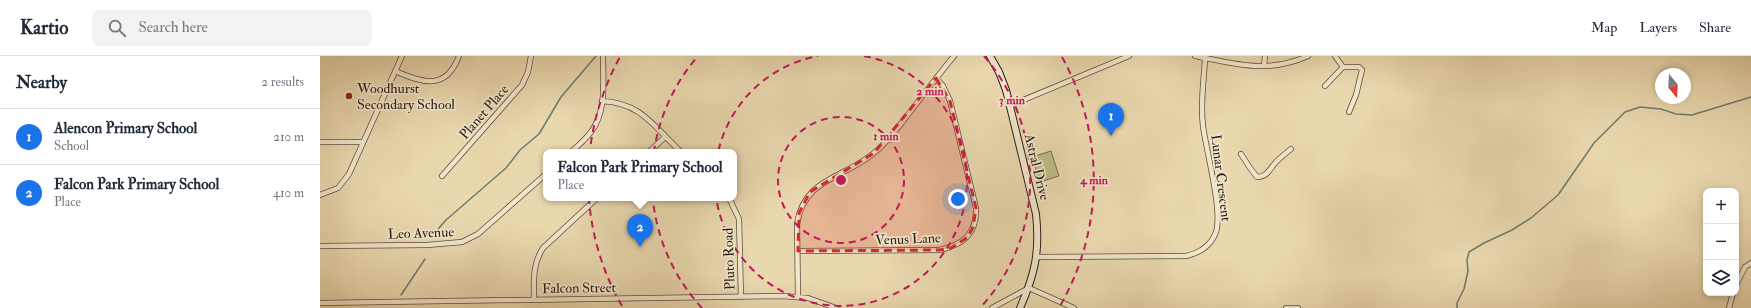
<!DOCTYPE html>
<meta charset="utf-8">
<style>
body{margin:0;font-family:"IM FELL Double Pica",serif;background:#f2f2f3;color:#1f2937}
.controls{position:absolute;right:12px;bottom:12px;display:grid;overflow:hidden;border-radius:8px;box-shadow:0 2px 6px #0003}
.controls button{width:36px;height:36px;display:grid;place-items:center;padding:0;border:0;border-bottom:1px solid #e0e1e3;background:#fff;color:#1f2937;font:20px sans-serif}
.compass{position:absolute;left:1335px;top:12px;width:36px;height:36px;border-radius:50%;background:#fff;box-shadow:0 2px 6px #0003;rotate:162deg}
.you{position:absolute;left:638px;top:143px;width:14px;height:14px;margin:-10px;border:3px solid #fff;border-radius:50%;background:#1a73e8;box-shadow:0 0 0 6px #1a73e833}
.badge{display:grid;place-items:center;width:26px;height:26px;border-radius:50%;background:#1a73e8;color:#fff;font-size:13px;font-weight:700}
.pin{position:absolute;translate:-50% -33px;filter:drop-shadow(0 1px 2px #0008)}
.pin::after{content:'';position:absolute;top:21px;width:14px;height:12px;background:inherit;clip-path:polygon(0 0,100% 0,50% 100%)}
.popup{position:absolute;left:223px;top:93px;width:194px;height:52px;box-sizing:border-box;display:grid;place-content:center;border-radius:8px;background:#fff;filter:drop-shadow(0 1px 3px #0005);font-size:13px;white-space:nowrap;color:#747a83}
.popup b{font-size:15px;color:#1f2937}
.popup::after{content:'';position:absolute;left:50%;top:100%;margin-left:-8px;border:8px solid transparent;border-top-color:#fff}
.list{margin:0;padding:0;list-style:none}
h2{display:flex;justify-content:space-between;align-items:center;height:52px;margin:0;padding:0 16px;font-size:17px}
h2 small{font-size:13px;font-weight:400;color:#747a83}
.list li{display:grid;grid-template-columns:26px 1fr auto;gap:12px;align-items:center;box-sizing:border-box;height:56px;padding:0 16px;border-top:1px solid #e0e1e3}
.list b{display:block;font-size:15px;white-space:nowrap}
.list p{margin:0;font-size:13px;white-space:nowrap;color:#747a83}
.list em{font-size:13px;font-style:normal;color:#747a83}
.icon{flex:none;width:22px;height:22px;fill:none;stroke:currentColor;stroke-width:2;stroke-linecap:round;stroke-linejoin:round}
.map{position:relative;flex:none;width:1431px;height:252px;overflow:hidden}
header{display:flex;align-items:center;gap:24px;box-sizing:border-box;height:56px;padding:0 20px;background:#fff;border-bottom:1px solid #e0e1e3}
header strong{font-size:19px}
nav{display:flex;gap:22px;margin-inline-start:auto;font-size:14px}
.search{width:280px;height:36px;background:#f2f2f3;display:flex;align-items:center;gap:10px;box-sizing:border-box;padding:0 14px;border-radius:8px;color:#747a83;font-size:15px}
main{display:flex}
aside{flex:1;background:#fff}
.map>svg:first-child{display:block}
.green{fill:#bcbd86;stroke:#746e4e}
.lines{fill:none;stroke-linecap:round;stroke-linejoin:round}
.stream{stroke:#6d7c72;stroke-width:1.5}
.street-casing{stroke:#5b4e3d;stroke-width:6}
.secondary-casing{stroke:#2c2017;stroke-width:8}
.street{stroke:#f1e5ca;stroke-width:4.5}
.secondary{stroke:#f1e5ca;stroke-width:6}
.marked{fill:#d62828;fill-opacity:0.2;stroke:#d62828;stroke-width:3;stroke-dasharray:8 5;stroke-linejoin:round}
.ring{fill:none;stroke:#c2185b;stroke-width:2;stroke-dasharray:7 5}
.poi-dot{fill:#8f2418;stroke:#f1e5ca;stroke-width:1.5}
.labels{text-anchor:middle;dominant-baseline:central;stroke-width:3.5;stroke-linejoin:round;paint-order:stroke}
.poi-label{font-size:14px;fill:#2c2017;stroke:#f1e5ca;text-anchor:start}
.street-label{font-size:14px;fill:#2c2017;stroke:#f1e5ca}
.centre{fill:#c2185b;stroke:#f1e5ca;stroke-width:2}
.ring-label{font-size:12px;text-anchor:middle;font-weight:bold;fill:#c2185b;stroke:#f1e5ca;stroke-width:3.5;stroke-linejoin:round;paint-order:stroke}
</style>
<header>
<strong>Kartio</strong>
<div class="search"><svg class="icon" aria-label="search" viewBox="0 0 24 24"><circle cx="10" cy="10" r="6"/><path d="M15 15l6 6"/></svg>Search here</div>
<nav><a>Map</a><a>Layers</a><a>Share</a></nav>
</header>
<main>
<aside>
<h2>Nearby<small>2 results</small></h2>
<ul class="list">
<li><span class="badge">1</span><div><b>Alencon Primary School</b><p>School</p></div><em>210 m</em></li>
<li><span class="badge">2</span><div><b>Falcon Park Primary School</b><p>Place</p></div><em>410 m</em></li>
</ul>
</aside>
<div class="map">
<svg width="1431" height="252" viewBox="0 0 1431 252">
<rect width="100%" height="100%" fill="#e9d7ae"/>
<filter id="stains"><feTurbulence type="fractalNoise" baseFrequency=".005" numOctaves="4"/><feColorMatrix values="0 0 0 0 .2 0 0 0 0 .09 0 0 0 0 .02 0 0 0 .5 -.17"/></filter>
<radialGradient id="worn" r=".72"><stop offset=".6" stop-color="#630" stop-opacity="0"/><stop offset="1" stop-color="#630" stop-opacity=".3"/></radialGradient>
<path class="green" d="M 731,95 L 739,120 L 720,126 L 712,101 Z"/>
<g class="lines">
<path class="stream" d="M 113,179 L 126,164 L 186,112 L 200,94 L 219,78 L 241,41 L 276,0
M 81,239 L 105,203
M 1137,252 L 1137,247 L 1144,233 L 1148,215 L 1147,204 L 1149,196 L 1164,187 L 1192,174 L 1211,162 L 1238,139 L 1274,87 L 1305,56 L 1320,51 L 1341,53 L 1356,58 L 1372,59 L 1431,41"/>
<defs>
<path id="street" d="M 875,0 C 916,8 947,18 988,0
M 1015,0 L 1023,11 L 1039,11 L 1042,14 L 1036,39 L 1029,56
M 944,10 L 945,0
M 75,15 C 103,27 126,35 139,0
M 1005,30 L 1023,11
M 282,45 C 322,47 334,71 361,96
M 689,50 L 809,0
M 0,86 L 43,86
M 251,96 C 258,90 265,84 271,76 C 287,55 283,25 283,0
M 329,96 L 345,81
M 921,98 L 930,112 L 937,121 C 948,121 950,112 956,106 C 961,101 966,97 971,93
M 122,120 L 202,29 L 208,16 L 211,0
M 0,139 L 18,132 L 29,118 L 82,0
M 409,142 L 419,163 L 421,241
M 0,190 L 107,189 L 142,186 L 158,178 L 226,118
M 478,195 L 619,194 C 643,189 657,178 656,152 L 630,45 L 623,30 L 616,22
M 718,201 L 866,200 C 879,197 891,190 896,176 C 903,155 886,94 883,70 C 880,47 884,24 885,2
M 1416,229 L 1425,211 L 1431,207
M 478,241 L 477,168 C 484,122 523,123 554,97 C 568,86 579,70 590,56 C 605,37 619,18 634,0
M 214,244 C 214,225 212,209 223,192 L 277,142
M 0,247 L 462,240 L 488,242 L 516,252
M 672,252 L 709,232 L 754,252
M 966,252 L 978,252
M 1409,252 L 1413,237"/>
<path id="secondary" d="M 670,0 L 679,16 L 686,34 L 716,158 C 720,196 715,218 700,252"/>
</defs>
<use href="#street" class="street-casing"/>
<use href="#secondary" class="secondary-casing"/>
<use href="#street" class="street"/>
<use href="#secondary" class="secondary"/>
</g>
<path class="marked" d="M 616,22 L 630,45 L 656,152 L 653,171 L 648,181 L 631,192 L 619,194 L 478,195 L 479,157 L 490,136 L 554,97 Z"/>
<g class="ring">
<circle cx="521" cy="124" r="63"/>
<path d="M544 0A126 126 0 1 1 498 0"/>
<path d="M382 252A189 189 0 0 1 378 0M664 0A189 189 0 0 1 660 252"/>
<path d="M302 250A253 253 0 0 1 300 1M742 1A253 253 0 0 1 740 250"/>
</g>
<circle class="poi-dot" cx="29" cy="40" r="4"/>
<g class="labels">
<g class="poi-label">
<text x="37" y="32">Woodhurst<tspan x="37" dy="16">Secondary School</tspan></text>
</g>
<g class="street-label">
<text transform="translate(164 56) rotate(-49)">Planet Place</text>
<text transform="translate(717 111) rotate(76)">Astral Drive</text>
<text transform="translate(901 122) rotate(83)">Lunar Crescent</text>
<text transform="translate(101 177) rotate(-2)">Leo Avenue</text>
<text transform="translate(588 183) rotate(-2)">Venus Lane</text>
<text transform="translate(409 203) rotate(-92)">Pluto Road</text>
<text transform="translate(259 232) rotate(-1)">Falcon Street</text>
</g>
</g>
<circle cx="521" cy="124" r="6" class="centre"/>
<g class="ring-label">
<text x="610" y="39">2 min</text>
<text x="692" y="48">3 min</text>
<text x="566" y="84">1 min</text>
<text x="774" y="128">4 min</text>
</g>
<rect width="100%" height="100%" filter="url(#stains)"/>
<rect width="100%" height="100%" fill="url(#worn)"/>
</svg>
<div class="controls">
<button>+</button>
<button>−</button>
<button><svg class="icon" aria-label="layers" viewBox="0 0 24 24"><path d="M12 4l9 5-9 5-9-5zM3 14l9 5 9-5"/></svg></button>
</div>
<svg class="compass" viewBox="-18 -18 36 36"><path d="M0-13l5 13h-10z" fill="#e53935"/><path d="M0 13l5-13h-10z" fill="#747a83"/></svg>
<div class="you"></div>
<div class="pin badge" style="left:791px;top:80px">1</div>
<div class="pin badge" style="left:320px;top:191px">2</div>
<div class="popup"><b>Falcon Park Primary School</b>Place</div>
</div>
</main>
